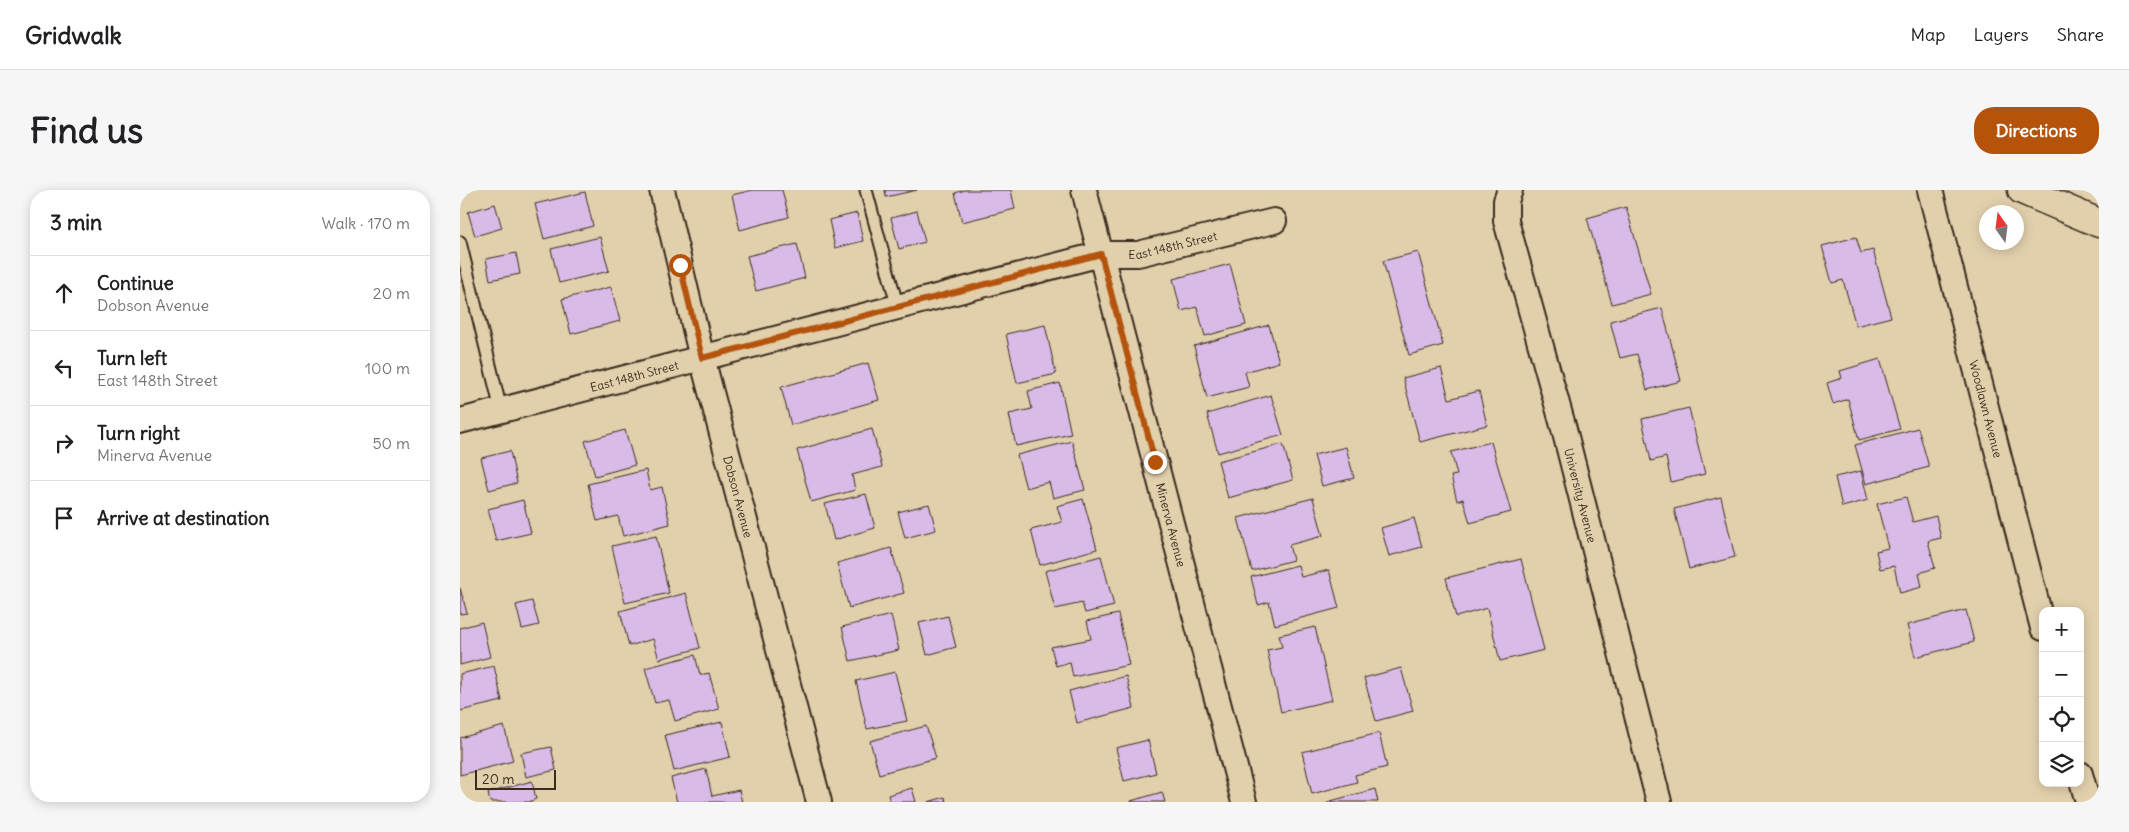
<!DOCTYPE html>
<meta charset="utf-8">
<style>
body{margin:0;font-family:Delius,sans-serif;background:#f6f6f6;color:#202124}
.controls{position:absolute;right:15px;bottom:15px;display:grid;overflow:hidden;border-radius:10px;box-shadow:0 2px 12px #0003}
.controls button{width:45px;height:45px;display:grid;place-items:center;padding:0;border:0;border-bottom:1px solid #e0e0e0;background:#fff;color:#202124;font:25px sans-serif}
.compass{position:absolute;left:1519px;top:15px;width:45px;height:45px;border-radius:50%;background:#fff;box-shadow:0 2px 12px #0003;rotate:346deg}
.scale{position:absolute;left:15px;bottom:12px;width:81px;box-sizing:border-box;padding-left:5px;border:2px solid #3b2a1e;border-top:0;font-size:14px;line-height:18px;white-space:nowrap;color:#3b2a1e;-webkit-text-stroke:4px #e2d0ad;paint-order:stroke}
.stop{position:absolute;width:15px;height:15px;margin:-11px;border:4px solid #b45309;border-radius:50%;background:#fff}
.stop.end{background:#b45309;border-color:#fff;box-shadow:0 1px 5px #0008}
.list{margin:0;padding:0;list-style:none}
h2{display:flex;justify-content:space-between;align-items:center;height:65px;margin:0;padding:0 20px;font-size:21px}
h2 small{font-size:16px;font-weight:400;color:#757577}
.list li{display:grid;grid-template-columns:32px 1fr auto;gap:15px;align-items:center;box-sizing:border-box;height:75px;padding:0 20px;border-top:1px solid #e0e0e0}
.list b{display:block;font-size:19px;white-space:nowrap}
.list p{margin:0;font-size:16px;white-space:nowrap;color:#757577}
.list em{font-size:16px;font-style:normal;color:#757577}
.icon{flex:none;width:28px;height:28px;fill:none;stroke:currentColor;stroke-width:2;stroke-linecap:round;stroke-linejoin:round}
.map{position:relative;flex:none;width:1639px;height:612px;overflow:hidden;border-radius:20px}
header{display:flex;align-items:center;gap:30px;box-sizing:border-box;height:70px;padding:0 25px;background:#fff;border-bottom:1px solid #e0e0e0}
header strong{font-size:24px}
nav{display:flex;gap:28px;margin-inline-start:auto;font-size:18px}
.intro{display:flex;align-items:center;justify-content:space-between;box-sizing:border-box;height:120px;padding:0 30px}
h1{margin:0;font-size:35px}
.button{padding:12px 22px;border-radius:20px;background:#b45309;color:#fff;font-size:18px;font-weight:700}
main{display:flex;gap:30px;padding:0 30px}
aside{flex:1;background:#fff;border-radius:20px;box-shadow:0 2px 12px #0003}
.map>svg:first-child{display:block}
.building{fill:#dabbe8;stroke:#3b2a1e}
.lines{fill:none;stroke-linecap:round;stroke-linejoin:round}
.lane-casing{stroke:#3b2a1e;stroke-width:15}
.street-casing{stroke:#3b2a1e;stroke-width:28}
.secondary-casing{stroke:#3b2a1e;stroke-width:31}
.lane{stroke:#e2d0ad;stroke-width:11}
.street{stroke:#e2d0ad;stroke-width:24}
.secondary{stroke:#e2d0ad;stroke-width:28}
.route{stroke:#b45309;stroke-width:6}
.labels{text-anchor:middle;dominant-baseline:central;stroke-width:4;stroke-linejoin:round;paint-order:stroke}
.street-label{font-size:12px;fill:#3b2a1e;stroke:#e2d0ad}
</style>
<header>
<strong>Gridwalk</strong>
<nav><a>Map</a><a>Layers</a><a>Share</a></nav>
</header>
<div class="intro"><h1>Find us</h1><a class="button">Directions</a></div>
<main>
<aside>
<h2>3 min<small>Walk · 170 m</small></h2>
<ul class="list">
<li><svg class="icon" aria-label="ahead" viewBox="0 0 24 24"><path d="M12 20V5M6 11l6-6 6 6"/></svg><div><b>Continue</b><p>Dobson Avenue</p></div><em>20 m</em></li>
<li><svg class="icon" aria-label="left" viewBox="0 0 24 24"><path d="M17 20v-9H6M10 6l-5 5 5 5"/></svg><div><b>Turn left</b><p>East 148th Street</p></div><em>100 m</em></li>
<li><svg class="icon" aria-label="right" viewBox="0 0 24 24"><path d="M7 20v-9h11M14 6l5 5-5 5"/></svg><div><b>Turn right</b><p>Minerva Avenue</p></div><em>50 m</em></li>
<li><svg class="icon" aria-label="arrive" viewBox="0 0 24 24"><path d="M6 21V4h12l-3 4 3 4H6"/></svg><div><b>Arrive at destination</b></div></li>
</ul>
</aside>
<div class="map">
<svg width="1639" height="612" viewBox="0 0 1639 612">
<rect width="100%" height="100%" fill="#e2d0ad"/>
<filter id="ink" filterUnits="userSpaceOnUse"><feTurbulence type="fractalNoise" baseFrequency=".02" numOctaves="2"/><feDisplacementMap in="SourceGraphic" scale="10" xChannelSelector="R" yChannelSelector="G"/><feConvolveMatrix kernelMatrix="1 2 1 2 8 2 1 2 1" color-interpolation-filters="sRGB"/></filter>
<g filter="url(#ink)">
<path class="building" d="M 293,0 L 322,0 L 329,27 L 280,40 L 272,5 Z
M 425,0 L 457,0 L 426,7 Z
M 505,0 L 551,0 L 555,19 L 502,32 L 495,3 Z
M 125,2 L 133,36 L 84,49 L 75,14 Z
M 35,14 L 42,38 L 15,46 L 8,22 Z
M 1166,17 L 1191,104 L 1152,114 L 1127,28 Z
M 457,21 L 465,52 L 439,59 L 431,28 Z
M 397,23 L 403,51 L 375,58 L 369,30 Z
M 140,47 L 149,81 L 99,93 L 91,59 Z
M 1396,47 L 1401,63 L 1413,60 L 1431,127 L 1396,136 L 1383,90 L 1372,93 L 1362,56 Z
M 337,54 L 345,88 L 296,101 L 287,66 Z
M 958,62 L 983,155 L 949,165 L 923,71 Z
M 56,63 L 60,84 L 30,90 L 26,69 Z
M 770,74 L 786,135 L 745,146 L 737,117 L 721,121 L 713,89 Z
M 151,97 L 160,131 L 111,144 L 102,109 Z
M 1202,118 L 1221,191 L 1187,200 L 1177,164 L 1160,168 L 1150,131 Z
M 585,135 L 596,184 L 557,193 L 546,144 Z
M 809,135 L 819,172 L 785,182 L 789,197 L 747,208 L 734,156 Z
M 1420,169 L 1440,239 L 1399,250 L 1388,209 L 1373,214 L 1367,193 L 1382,188 L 1380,181 Z
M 408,173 L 419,210 L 331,235 L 321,197 Z
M 981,178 L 989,209 L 1019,201 L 1027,235 L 960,252 L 943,188 Z
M 600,193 L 611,244 L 556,256 L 549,224 L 572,219 L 568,201 Z
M 811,205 L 823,245 L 758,263 L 747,224 Z
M 1229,218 L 1245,284 L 1211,292 L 1206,267 L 1191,271 L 1182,229 Z
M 1458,238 L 1469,277 L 1406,294 L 1395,255 Z
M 412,239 L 422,277 L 392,285 L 395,300 L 351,312 L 337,260 Z
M 165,240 L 175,275 L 135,286 L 125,251 Z
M 612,251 L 625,300 L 593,308 L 589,292 L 566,298 L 557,265 Z
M 1031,252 L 1051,322 L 1010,333 L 1003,309 L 997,311 L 991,286 L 997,285 L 991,262 Z
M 823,254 L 833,290 L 768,308 L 758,271 Z
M 886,257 L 894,288 L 862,296 L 854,265 Z
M 50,261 L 57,293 L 29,300 L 21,268 Z
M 186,280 L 190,300 L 202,297 L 210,334 L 163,346 L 158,326 L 137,331 L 128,294 Z
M 1401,281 L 1408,310 L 1382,317 L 1375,287 Z
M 406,304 L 415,338 L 374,350 L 365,314 Z
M 1261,307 L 1275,367 L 1229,379 L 1214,319 Z
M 1446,307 L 1453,332 L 1476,326 L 1481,348 L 1468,351 L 1475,378 L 1459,383 L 1462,397 L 1440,403 L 1434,376 L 1420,379 L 1416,361 L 1428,358 L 1417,314 Z
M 853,308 L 863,346 L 829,355 L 833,370 L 792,381 L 778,328 Z
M 623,309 L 637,359 L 580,375 L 571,340 L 602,332 L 597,316 Z
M 63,310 L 71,343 L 36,351 L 28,319 Z
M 469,314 L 476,340 L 445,348 L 438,322 Z
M 954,328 L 962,357 L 929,366 L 921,338 Z
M 196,346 L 209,403 L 165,413 L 152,356 Z
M 431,358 L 444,403 L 389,418 L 377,373 Z
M 641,366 L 654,416 L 625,423 L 622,413 L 595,419 L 585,381 Z
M 1061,369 L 1084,460 L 1040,471 L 1027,418 L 996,427 L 986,388 Z
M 838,375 L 841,387 L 869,380 L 879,418 L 815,435 L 809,412 L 798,415 L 791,387 Z
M 0,398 L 7,423 L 0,424 Z
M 226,403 L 240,458 L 199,469 L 193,449 L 169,456 L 160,421 Z
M 72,411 L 79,435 L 62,439 L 56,415 Z
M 1506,420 L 1514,452 L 1455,467 L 1447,435 Z
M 658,424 L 669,475 L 613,487 L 610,472 L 596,476 L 591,457 L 631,449 L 627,431 Z
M 431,425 L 439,460 L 390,471 L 382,437 Z
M 488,426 L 496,457 L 467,465 L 459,433 Z
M 22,432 L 30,467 L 0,475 L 0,438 Z
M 855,437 L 872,510 L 821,522 L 807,460 L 822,457 L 819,445 Z
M 235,465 L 240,485 L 249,483 L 259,519 L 215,531 L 209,510 L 195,513 L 185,478 Z
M 34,476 L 42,511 L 0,521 L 0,484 Z
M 941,478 L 953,521 L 916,531 L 904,488 Z
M 435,482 L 447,531 L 407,539 L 396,491 Z
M 666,486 L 674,518 L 617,533 L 609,501 Z
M 262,532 L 270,567 L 214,581 L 205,545 Z
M 44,536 L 53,571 L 0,585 L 0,548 Z
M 466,536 L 476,568 L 419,584 L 410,551 Z
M 919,543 L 927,577 L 895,585 L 897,592 L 852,604 L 842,562 Z
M 688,550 L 696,583 L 664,591 L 656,558 Z
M 91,557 L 96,580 L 66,587 L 61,563 Z
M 246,579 L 252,606 L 279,600 L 282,612 L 217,612 L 211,588 Z
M 72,591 L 76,609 L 69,612 L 30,612 L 28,603 Z
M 452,598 L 456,612 L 430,612 L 428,605 Z
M 915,599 L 918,612 L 867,612 Z
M 702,602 L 705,612 L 671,612 L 671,611 Z
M 485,607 L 486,612 L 468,612 Z"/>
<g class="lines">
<defs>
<path id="lane" d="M 406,0 L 438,118
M 0,52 L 41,220"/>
<g id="street">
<path id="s1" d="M 202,0 L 242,168 L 359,612"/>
<path id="s2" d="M 624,0 L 784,612"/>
<path id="s3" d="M 1050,0 L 1046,11 L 1046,31 L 1104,239 L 1199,612"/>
<path id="s4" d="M 1470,0 L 1583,438"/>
<path id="s5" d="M 0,231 L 641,64 L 678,64 L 814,31"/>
<path d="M 1620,584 L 1628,612"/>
</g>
<path id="secondary" d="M 1562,0 L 1639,33"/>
</defs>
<use href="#lane" class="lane-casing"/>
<use href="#street" class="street-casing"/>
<use href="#secondary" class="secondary-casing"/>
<use href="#lane" class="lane"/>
<use href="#street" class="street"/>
<use href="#secondary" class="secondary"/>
</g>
</g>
<g class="lines" filter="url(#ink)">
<path class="route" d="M 220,75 L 242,168 L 641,64 L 695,272"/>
</g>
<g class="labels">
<g class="street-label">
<text stroke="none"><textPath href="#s5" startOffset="735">East 148th Street</textPath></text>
<text stroke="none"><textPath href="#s5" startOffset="180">East 148th Street</textPath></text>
<text stroke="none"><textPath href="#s4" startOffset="226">Woodlawn Avenue</textPath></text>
<text stroke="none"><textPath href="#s3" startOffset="316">University Avenue</textPath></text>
<text stroke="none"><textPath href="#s1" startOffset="316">Dobson Avenue</textPath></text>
<text stroke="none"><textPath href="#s2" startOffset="346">Minerva Avenue</textPath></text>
</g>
</g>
</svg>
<div class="controls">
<button>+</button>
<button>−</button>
<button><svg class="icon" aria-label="locate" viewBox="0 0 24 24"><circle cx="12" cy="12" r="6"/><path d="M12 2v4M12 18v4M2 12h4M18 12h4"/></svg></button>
<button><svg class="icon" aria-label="layers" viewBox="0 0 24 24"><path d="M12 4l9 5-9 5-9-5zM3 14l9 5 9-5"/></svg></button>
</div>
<svg class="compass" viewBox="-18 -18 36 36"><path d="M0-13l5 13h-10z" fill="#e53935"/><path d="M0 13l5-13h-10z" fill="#757577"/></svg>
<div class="scale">20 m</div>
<div class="stop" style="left:220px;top:75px"></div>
<div class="stop end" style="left:695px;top:272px"></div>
</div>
</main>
